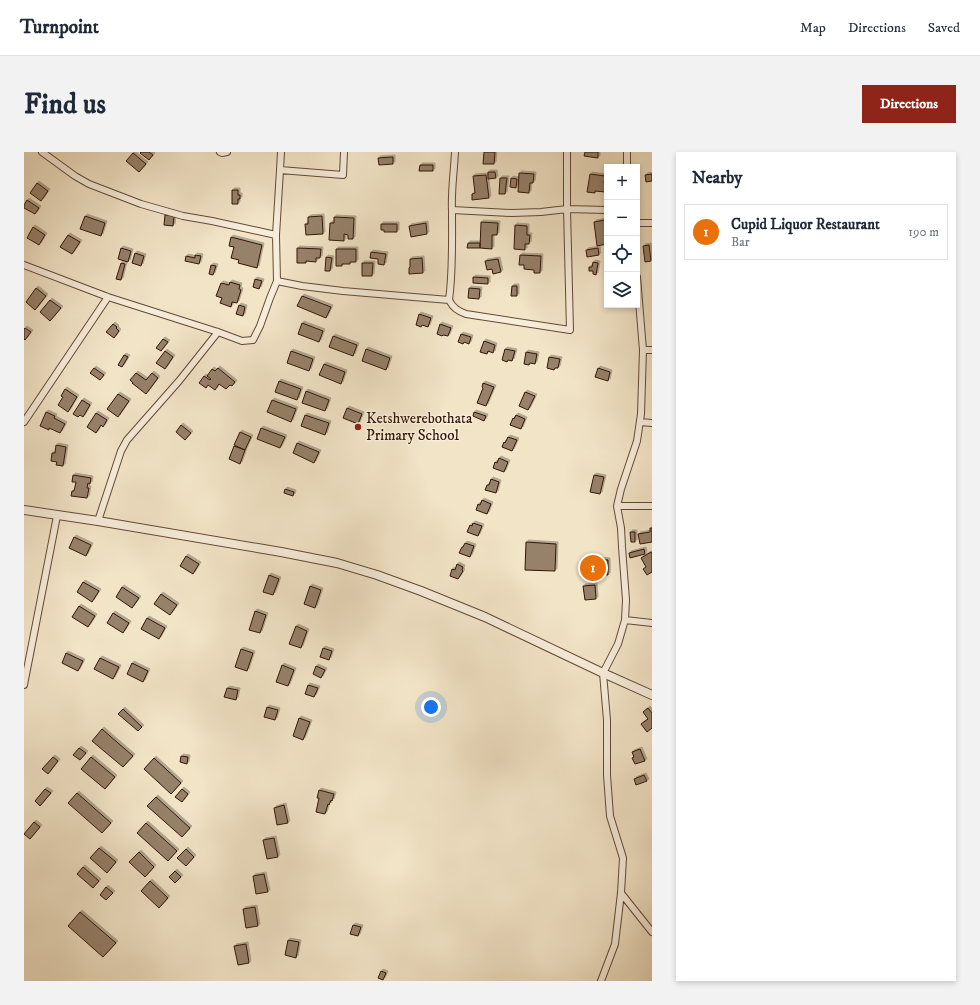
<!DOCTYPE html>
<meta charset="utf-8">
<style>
body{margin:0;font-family:"IM FELL DW Pica",serif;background:#f2f2f3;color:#1f2937}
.controls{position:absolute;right:12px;top:12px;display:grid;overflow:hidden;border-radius:0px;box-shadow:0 2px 6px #0003}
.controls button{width:36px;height:36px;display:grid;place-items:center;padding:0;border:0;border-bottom:1px solid #e0e1e3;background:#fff;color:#1f2937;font:20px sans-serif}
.you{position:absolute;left:407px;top:555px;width:14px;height:14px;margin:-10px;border:3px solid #fff;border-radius:50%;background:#1a73e8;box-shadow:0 0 0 6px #1a73e833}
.badge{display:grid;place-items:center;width:26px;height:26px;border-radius:50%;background:#8f2418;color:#fff;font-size:13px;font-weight:700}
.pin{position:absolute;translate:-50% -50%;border:2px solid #fff;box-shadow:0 1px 4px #0006}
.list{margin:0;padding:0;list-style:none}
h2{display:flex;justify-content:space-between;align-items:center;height:52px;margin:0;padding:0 16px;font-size:17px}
h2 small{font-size:13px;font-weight:400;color:#747a83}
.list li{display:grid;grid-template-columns:26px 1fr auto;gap:12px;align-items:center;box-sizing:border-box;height:56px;margin:0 8px 8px;padding:0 8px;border:1px solid #e0e1e3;border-radius:0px}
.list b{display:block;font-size:15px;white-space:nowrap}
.list p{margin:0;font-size:13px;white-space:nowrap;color:#747a83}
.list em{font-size:13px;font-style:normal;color:#747a83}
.icon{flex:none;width:22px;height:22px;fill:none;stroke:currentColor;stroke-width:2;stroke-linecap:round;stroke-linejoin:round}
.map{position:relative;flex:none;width:628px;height:829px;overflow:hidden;border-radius:0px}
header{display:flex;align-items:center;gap:24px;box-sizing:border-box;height:56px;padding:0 20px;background:#fff;border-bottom:1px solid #e0e1e3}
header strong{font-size:19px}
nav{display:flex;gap:22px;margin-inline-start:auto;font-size:14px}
.intro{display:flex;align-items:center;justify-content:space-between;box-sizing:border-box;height:96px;padding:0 24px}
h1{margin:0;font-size:28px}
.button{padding:10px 18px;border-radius:0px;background:#8f2418;color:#fff;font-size:14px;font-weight:700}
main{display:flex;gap:24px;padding:0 24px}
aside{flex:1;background:#fff;border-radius:0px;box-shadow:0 2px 6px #0003}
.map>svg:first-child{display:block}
.building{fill:#96816b;stroke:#331507;filter:url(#shadow)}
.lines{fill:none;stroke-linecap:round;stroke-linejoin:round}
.minor-casing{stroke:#634937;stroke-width:8}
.tertiary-casing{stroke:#634937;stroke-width:10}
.minor{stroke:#f7eddb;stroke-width:6}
.tertiary{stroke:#f7eddb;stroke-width:8}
.poi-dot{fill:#8f2418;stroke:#f7eddb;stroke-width:1.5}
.labels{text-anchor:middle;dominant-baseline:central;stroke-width:3;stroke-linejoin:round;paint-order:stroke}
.poi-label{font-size:15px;fill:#331507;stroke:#f7eddb;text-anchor:start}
</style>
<header>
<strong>Turnpoint</strong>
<nav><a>Map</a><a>Directions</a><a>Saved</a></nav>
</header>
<div class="intro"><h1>Find us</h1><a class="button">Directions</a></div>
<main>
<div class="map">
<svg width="628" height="829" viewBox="0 0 628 829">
<defs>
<filter id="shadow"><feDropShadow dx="2" dy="-2" stdDeviation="0" flood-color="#0004"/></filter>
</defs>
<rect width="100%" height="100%" fill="#f2e4c7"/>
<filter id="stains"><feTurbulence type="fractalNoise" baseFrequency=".005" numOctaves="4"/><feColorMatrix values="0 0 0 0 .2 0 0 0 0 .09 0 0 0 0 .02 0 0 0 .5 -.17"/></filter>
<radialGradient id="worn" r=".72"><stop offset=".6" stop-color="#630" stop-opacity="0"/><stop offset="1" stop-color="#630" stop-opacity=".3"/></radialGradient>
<path class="building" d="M 117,0 L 125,0 L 129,3 L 125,8 L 116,1 Z
M 460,0 L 471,0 L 470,12 L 459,12 Z
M 561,0 L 574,0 L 574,6 L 560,4 Z
M 109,1 L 122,12 L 115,20 L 102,9 Z
M 369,5 L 369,12 L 355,13 L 354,6 Z
M 396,13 L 409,13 L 409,19 L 395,19 Z
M 464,20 L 471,20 L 472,26 L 464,27 Z
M 495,21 L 510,22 L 509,31 L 506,31 L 505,41 L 494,40 Z
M 566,22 L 581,24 L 580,31 L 582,31 L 581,40 L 571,39 L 571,41 L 563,40 Z
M 628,22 L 628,29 L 622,30 L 621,23 Z
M 462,23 L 465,46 L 448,48 L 448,42 L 451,41 L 449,24 Z
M 476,26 L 483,26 L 481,42 L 475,42 Z
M 487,26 L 493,27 L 492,36 L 486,35 Z
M 13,31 L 24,39 L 17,49 L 6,41 Z
M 208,38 L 214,38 L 214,43 L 216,43 L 216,47 L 214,47 L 214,52 L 208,52 Z
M 3,48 L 15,56 L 11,62 L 0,56 L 0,53 Z
M 141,63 L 150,64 L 149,74 L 140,73 Z
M 61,64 L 81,71 L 77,84 L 56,77 Z
M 298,64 L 299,82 L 282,83 L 281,72 L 284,72 L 284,65 Z
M 310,65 L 330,66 L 329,87 L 324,87 L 324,83 L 320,82 L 320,89 L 305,88 L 306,71 L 310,71 Z
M 581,68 L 583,81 L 583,92 L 573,94 L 570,70 Z
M 457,70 L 474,71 L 473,83 L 468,83 L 468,97 L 456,96 Z
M 402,71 L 403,82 L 387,85 L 385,74 Z
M 357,72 L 373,72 L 373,80 L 360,80 L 360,78 L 357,78 Z
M 491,73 L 503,74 L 503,83 L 506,83 L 505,92 L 501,92 L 501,98 L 490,97 Z
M 9,75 L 21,83 L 15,93 L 3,86 Z
M 44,83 L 56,90 L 48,102 L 36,95 Z
M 207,85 L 238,93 L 233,116 L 214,111 L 215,108 L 207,106 L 210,95 L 205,94 Z
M 444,91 L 456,91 L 456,96 L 443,96 Z
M 625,93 L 627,109 L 621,110 L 619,94 Z
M 97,96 L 107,99 L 104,110 L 94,107 Z
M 273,96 L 297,97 L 296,106 L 292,106 L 292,110 L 282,109 L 282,111 L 273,111 Z
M 574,96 L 575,103 L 563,105 L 562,98 Z
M 312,97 L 332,97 L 332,110 L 326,110 L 326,112 L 318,112 L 318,114 L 312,114 Z
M 347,100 L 362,102 L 360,113 L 354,112 L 354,107 L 346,106 Z
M 111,101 L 120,104 L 117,114 L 108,111 Z
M 171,103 L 177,104 L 175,112 L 161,109 L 162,104 L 171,106 Z
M 496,103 L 517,104 L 516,121 L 510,121 L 510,118 L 500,117 L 500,113 L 495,113 Z
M 302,105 L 308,106 L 306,119 L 301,119 Z
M 398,106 L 399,121 L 385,122 L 385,116 L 386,115 L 386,107 Z
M 474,107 L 477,120 L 469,122 L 468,117 L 463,118 L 461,109 Z
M 569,110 L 574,111 L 572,123 L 569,122 L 569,119 L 565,119 L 565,115 L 568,115 Z
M 97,111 L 101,112 L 97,128 L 92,127 Z
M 338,111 L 349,111 L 348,124 L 338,124 Z
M 187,113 L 192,114 L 189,123 L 185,122 Z
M 449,125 L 464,126 L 464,132 L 449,131 Z
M 231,127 L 238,129 L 235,137 L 229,135 Z
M 206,130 L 216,133 L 215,137 L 217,138 L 213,151 L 208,150 L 207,155 L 196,151 L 198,146 L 192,144 L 197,131 L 205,133 Z
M 488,134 L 493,134 L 493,144 L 487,144 Z
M 12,136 L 22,144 L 11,158 L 2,150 Z
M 445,136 L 456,137 L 455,147 L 444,146 Z
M 278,144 L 307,155 L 302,166 L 273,154 Z
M 26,148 L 37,156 L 26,169 L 16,160 Z
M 215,153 L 221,155 L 219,164 L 212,162 Z
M 395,162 L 407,166 L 404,175 L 398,173 L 397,175 L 392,173 Z
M 278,171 L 299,179 L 295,190 L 274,182 Z
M 89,172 L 93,175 L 92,176 L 95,179 L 90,186 L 82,180 Z
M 416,172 L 427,176 L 424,184 L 419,183 L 418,184 L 413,182 Z
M 1,176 L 7,180 L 1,188 L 0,187 L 0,177 Z
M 437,182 L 447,185 L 445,192 L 440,190 L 439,192 L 434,190 Z
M 309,184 L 333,193 L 329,204 L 305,195 Z
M 139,187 L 144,190 L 137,199 L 132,196 Z
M 460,189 L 471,193 L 469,201 L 464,199 L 463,202 L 456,200 Z
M 342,197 L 366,206 L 362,218 L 338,209 Z
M 481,197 L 491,199 L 488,209 L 484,208 L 483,210 L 478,208 Z
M 141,199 L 149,205 L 141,217 L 132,211 Z
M 267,199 L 289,207 L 285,219 L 263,211 Z
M 502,200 L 513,202 L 511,212 L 506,211 L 505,213 L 500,212 Z
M 100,203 L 104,205 L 98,215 L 94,213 Z
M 525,205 L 536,207 L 534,216 L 531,216 L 530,218 L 523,216 Z
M 300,212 L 321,220 L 317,232 L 295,223 Z
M 70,216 L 80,223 L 76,228 L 66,221 Z
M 194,216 L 211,230 L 208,234 L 206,233 L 202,237 L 195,232 L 191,238 L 184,233 L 182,236 L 175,231 L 180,224 L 186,228 L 187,227 L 183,224 L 188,217 L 191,219 Z
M 574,216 L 586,220 L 584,229 L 571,225 Z
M 112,221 L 122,228 L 128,221 L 134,226 L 122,242 L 108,231 L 109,231 L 106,228 Z
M 255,229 L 277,237 L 273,248 L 251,240 Z
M 459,231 L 470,235 L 462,254 L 453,251 L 459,236 L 458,235 Z
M 41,237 L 53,245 L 44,260 L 34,253 L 39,245 L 37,244 Z
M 282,239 L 305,248 L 301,259 L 278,251 Z
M 501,240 L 511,244 L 504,258 L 495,254 Z
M 94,242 L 105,249 L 94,265 L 83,257 Z
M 58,248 L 66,253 L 59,265 L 56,263 L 54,265 L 49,262 Z
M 248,248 L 272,257 L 267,270 L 243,260 Z
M 323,256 L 338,262 L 334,272 L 319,266 Z
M 22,260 L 31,264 L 30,266 L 41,272 L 36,281 L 25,276 L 25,278 L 16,274 Z
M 450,260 L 462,264 L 460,269 L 449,264 Z
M 72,261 L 83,268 L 79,275 L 77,273 L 72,281 L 63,275 Z
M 281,263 L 305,271 L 301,283 L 277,274 Z
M 492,263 L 501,267 L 497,277 L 486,273 L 489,266 L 490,267 Z
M 157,273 L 167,281 L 161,288 L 152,280 Z
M 237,276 L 261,285 L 256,296 L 233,287 Z
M 216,280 L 227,285 L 221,298 L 210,293 Z
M 484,285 L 493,288 L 488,299 L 478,295 L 480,290 L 481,291 Z
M 273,291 L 295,300 L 290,311 L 269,301 Z
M 32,293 L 42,295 L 39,314 L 32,313 L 33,310 L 27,309 L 28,301 L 31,301 Z
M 210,294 L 221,298 L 216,312 L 205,307 Z
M 475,306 L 484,310 L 480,320 L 469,316 L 471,310 L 473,311 Z
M 49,323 L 67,326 L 66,332 L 64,331 L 63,336 L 65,336 L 63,346 L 47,344 L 48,339 L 50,339 L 52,330 L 48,330 Z
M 570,323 L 580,325 L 576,342 L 566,340 Z
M 467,327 L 475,330 L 472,341 L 461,338 L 463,333 L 465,333 Z
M 261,337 L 270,340 L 269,344 L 260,341 Z
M 458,348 L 467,352 L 463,362 L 452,358 L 454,352 L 456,353 Z
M 449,371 L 458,374 L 454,384 L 443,380 L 446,373 L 448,374 Z
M 626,376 L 628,376 L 628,390 L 616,392 L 614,382 L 626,380 Z
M 606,380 L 611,380 L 611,390 L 607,390 Z
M 50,385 L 67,393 L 62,404 L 45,396 Z
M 502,390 L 532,392 L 531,419 L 501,418 Z
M 441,391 L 450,394 L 446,405 L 435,401 L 438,395 L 439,395 Z
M 620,397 L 621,402 L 606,406 L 605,401 Z
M 627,400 L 628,402 L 628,420 L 623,423 L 619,417 L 622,415 L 617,406 Z
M 162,404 L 175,412 L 169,422 L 156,414 Z
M 573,407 L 584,408 L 584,423 L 572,422 Z
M 433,412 L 439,415 L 438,418 L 439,419 L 434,427 L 426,424 L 428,417 L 431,418 Z
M 245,423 L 255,427 L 249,443 L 239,440 Z
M 59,430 L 75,439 L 68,450 L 53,440 Z
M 571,433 L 572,447 L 561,448 L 559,434 Z
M 286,434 L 297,438 L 291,456 L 280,452 Z
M 98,435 L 115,446 L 108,456 L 92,445 Z
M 137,442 L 153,453 L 146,463 L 130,452 Z
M 55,454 L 71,464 L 64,475 L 48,465 Z
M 231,459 L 242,463 L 236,481 L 225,478 Z
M 89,461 L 105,471 L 99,481 L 83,471 Z
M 123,466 L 141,476 L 135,487 L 117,477 Z
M 272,474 L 283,479 L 277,496 L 265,492 Z
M 299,496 L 308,499 L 305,508 L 296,505 Z
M 217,497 L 229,501 L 223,519 L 211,515 Z
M 42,501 L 59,509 L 54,519 L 38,511 Z
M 76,506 L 95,515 L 89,527 L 70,517 Z
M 108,511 L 124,519 L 119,530 L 103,522 Z
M 258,513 L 270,518 L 264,534 L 252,530 Z
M 292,514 L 301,518 L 297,526 L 289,522 Z
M 284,533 L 294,536 L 290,545 L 281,542 Z
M 203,536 L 214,538 L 212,548 L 200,545 Z
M 243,555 L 254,558 L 251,568 L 240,565 Z
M 624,556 L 628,561 L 628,576 L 623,580 L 617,572 L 624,567 L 619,560 Z
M 99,557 L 118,575 L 114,579 L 94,562 Z
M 275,566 L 286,570 L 279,588 L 269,584 Z
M 78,577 L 109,604 L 99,615 L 68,589 Z
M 55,596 L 62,601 L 56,608 L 49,603 Z
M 616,597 L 621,609 L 611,612 L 608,606 L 610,605 L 608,600 Z
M 157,604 L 164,605 L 163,612 L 156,610 Z
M 29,605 L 34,609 L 24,622 L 18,617 Z
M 67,605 L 91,625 L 81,637 L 57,617 Z
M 130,606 L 157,631 L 147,642 L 120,617 Z
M 620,623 L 623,629 L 612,633 L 610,627 Z
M 21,637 L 27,641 L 16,654 L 11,649 Z
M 158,637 L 164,642 L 158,650 L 151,645 Z
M 295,638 L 310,642 L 308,649 L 307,648 L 305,653 L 304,652 L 301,662 L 292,660 L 295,646 L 293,646 Z
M 53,641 L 87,671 L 78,681 L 44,651 Z
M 132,645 L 166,676 L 158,685 L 123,654 Z
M 260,653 L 264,671 L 253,673 L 250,656 Z
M 10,670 L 16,675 L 6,687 L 0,682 Z
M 122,671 L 153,699 L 144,709 L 113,681 Z
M 250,686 L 254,705 L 243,707 L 239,688 Z
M 75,696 L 92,710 L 83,721 L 66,706 Z
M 162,697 L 170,705 L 162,714 L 153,706 Z
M 115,700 L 130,715 L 121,725 L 105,710 Z
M 59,715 L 75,729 L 69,736 L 53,722 Z
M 151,719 L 157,725 L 151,731 L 145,725 Z
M 240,722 L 244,740 L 232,742 L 229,724 Z
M 126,729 L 144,746 L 135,756 L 117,739 Z
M 82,735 L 89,741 L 82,748 L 76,743 Z
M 231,755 L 234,774 L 222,776 L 219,757 Z
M 56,760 L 92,791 L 79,805 L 44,774 Z
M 329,773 L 337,775 L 334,784 L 326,782 Z
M 264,788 L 275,790 L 272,806 L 261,803 Z
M 222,792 L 225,811 L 214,813 L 210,794 Z
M 357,819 L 362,821 L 359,828 L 354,826 Z"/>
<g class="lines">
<defs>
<path id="minor" d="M 18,0 L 51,24 L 65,32 L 117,52 L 159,64 L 188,69 L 252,83
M 196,0 L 198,1 L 203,0
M 431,0 C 430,20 427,39 428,59 C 428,89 429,119 425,148 C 429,156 434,159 442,162 L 546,178 L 543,57 L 543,0
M 603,15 L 603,0
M 256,18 L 319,23 L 320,0
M 428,58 L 488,61 L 517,60 L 543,57 L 583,58
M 613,71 L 628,71
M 0,113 L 84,145 L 194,180 L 218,189 L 229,188 L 236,174 L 246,146 L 253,129 L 252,83 L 256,18 L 257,0
M 253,129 L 278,134 L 319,139 L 425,148
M 619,198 L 628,198
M 0,270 L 84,145
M 616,270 L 628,271
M 593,354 L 628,354
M 74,369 L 97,299 L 103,288 L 155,229 L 194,180
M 601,468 L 628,471
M 0,533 L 33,364
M 597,741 L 628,780
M 577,829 L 591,792 L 597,741 L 599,706 L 586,664 L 583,623 L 583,568 L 579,521 L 594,492 L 601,468 L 602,448 L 598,395 L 597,376 L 593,354 L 597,337 L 613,289 L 617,262 L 619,198 L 613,125"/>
<path id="tertiary" d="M 0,358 L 74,369 L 257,400 L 313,411 L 353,423 L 397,439 L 461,465 L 579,521 L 628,543"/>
</defs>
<use href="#minor" class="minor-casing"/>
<use href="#tertiary" class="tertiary-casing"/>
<use href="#minor" class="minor"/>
<use href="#tertiary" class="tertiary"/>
</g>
<circle class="poi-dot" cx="334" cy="275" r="4"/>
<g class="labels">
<g class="poi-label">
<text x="342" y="266">Ketshwerebothata<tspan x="342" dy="17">Primary School</tspan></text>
</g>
</g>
<rect width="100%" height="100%" filter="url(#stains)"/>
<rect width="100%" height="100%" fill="url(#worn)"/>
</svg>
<div class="controls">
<button>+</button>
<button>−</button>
<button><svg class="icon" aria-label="locate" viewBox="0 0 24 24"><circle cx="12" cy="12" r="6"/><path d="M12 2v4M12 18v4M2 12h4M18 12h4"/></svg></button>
<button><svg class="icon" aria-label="layers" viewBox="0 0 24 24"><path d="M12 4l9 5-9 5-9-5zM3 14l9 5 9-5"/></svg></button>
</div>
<div class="you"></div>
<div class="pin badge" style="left:569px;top:416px;background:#e8710a">1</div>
</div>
<aside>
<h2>Nearby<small></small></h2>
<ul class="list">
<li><span class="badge" style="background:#e8710a">1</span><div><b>Cupid Liquor Restaurant</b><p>Bar</p></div><em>190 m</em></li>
</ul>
</aside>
</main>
